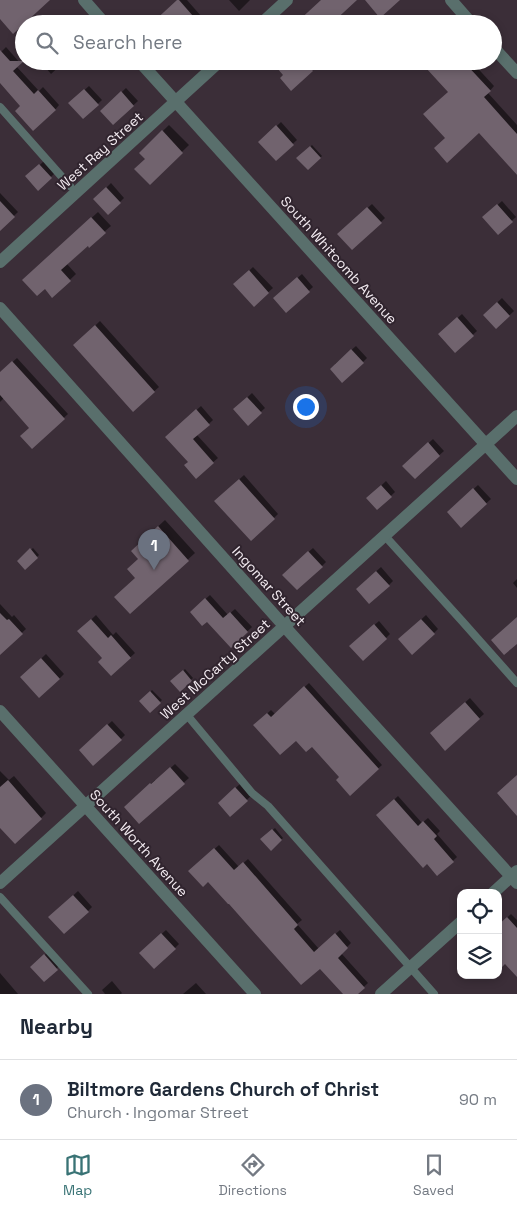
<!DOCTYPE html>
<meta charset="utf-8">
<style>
body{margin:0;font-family:"Space Grotesk",sans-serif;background:#f6f6f7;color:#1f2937}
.controls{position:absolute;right:15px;bottom:15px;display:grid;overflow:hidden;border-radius:10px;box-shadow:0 2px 8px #0003}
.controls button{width:45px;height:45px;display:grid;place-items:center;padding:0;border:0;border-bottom:1px solid #e0e1e3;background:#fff;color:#1f2937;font:25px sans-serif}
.you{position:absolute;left:305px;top:406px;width:18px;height:18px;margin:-12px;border:4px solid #fff;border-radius:50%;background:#1a73e8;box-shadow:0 0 0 8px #1a73e833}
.badge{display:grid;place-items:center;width:32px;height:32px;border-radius:50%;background:#397375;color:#fff;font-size:16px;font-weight:700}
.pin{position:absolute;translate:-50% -41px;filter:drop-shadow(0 1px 2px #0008)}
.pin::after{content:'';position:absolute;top:26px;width:18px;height:15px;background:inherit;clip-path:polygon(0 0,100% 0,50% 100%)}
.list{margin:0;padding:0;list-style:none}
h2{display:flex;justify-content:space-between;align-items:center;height:65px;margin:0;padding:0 20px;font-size:21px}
h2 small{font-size:16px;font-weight:400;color:#747a83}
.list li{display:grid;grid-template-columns:32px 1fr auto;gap:15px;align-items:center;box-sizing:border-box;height:80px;padding:0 20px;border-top:1px solid #e0e1e3}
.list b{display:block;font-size:19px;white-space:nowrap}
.list p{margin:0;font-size:16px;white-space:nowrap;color:#747a83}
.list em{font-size:16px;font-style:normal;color:#747a83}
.icon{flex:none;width:28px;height:28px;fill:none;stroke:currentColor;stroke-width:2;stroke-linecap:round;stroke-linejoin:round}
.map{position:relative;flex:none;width:517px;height:994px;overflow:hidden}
.search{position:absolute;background:#fff;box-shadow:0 2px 8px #0003;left:15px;right:15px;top:15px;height:55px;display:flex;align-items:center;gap:12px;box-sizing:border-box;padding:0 18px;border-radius:28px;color:#747a83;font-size:19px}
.sheet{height:145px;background:#fff}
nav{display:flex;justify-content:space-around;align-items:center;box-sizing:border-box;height:70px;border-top:1px solid #e0e1e3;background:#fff;font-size:14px;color:#747a83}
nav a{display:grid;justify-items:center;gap:2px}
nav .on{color:#397375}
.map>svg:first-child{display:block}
.shadow{fill:#0007}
.building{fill:#71636e}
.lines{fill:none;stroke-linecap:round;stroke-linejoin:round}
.lane{stroke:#596f6c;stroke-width:8}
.street{stroke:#596f6c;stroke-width:12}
.labels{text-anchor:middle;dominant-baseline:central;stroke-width:4;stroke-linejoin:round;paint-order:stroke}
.street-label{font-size:14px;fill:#f4ecf2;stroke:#30242e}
</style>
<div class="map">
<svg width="517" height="994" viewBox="0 0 517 994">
<rect width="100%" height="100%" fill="#3b2e38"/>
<path class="shadow" d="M 178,0 L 187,0 L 208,24 L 152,24 Z
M 229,0 L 250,0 L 239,11 Z
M 6,47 L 20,63 L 16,66 L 39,91 L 43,87 L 59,105 L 55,110 L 22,106 L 0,82 L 0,53 Z
M 40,61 L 65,61 L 51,74 Z
M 273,61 L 312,61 L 317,66 L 292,89 L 285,75 Z
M 434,61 L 471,61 L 494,86 L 488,93 L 517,125 L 517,175 L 480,131 L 447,138 L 449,92 Z
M 89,86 L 102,100 L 83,118 L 70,103 Z
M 126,88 L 138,101 L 113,124 L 106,107 Z
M 281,122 L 297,140 L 276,159 L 260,142 Z
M 169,125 L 189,145 L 150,183 L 146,159 L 140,153 Z
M 312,145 L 322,156 L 308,169 L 298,158 Z
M 44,161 L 55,173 L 38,189 L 27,177 Z
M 111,183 L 124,198 L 108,214 L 95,199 Z
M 0,193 L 18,212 L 0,229 Z
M 502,201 L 516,217 L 498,233 L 484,217 Z
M 372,204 L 385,218 L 381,222 L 343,230 Z
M 98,212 L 111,226 L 67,264 L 76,274 L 53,296 L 30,274 Z
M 253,267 L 273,288 L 254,305 L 235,284 Z
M 302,274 L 313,287 L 286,311 L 279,294 Z
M 502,298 L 514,311 L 496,328 L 484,315 Z
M 462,314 L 477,331 L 455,351 L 440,334 Z
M 100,321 L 159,387 L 133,410 L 75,345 Z
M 356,346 L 367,358 L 363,362 L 335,364 Z
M 17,358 L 68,414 L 32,447 L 31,427 L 4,398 L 0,402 L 0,373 Z
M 252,393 L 265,408 L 248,424 L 235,409 Z
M 201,406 L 213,420 L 197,435 L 218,458 L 196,477 L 189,462 L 171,433 Z
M 433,439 L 444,451 L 415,477 L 408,462 Z
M 244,475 L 278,514 L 274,518 L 220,497 Z
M 386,481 L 395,492 L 377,509 L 368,498 Z
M 478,485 L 491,499 L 461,526 L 453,508 Z
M 165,520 L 195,553 L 130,612 L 139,559 L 139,544 Z
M 33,548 L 39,555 L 25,568 L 18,561 Z
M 313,548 L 326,562 L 322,566 L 288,570 Z
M 381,567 L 393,581 L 389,585 L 361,585 Z
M 517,579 L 517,588 L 513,583 Z
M 210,595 L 228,615 L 235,609 L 252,627 L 231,647 L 207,620 L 191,612 Z
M 0,604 L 12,617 L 14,615 L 26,629 L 0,653 Z
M 96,615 L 113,635 L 116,632 L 135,653 L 111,675 L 104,658 L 79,631 Z
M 426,615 L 438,629 L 434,633 L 400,639 Z
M 379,621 L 390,634 L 386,638 L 355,642 Z
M 46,654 L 64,674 L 59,679 L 26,673 Z
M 185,669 L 193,678 L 180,690 L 172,681 Z
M 309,683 L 382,765 L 350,794 L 341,777 L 312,745 L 255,725 L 271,710 L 275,714 Z
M 152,690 L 162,700 L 150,711 L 141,701 Z
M 470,698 L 484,714 L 445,749 L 436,729 Z
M 112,721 L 125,735 L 121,739 L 84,746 Z
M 175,764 L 189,778 L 139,822 L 130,803 L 155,780 L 156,781 Z
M 0,771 L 9,780 L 14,776 L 46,813 L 41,818 L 0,826 Z
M 240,784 L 251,796 L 230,815 L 219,803 Z
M 398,796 L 422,823 L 428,818 L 440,831 L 437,834 L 457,857 L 438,875 L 427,862 L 378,815 Z
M 275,828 L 283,838 L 271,849 L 262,839 Z
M 219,845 L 239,867 L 248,859 L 302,920 L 297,924 L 319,949 L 340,930 L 351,943 L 341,953 L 368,983 L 356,994 L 344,994 L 320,967 L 229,902 L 194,867 Z
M 78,891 L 92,907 L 88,911 L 54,913 Z
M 511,914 L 517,920 L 517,975 L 498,926 Z
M 166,930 L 179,944 L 175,948 L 145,949 Z
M 49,951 L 61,964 L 44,981 L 32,967 Z
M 0,973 L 18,994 L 0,994 Z
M 483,975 L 491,975 L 487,979 Z
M 112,981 L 122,993 L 121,994 L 105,994 L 102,990 Z
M 196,983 L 206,994 L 183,994 Z"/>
<path class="building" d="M 0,0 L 50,0 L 13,34 L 0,19 Z
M 177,0 L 179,0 L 200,24 L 151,24 Z
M 321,0 L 357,0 L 331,24 L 295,24 Z
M 365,0 L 400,0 L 380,18 Z
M 0,50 L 10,61 L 24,61 L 13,71 L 34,94 L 38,90 L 56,110 L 33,131 L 15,111 L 20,106 L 0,83 Z
M 271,61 L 305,61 L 313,71 L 291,91 L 280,78 L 283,75 Z
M 433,61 L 463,61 L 491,91 L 484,97 L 517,134 L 517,175 L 479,133 L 447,163 L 434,148 L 445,138 L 423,114 L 448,92 L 426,68 Z
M 84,89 L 99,105 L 83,119 L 68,103 Z
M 121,91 L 134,106 L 113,125 L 100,111 Z
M 276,125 L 294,145 L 276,161 L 258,142 Z
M 162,130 L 183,153 L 150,185 L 134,169 L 145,159 L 139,153 Z
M 310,146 L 321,158 L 308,170 L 296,158 Z
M 39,164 L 52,178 L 38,191 L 25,176 Z
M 106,187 L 121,203 L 108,215 L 93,199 Z
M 0,201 L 15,217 L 0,231 Z
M 497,204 L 513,222 L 498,235 L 482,217 Z
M 367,207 L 382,223 L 352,250 L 337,234 Z
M 91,217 L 106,233 L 89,248 L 88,246 L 61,270 L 71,281 L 52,298 L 45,289 L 37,296 L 22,280 Z
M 249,270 L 269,293 L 254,307 L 233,284 Z
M 297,277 L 310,292 L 286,313 L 273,298 Z
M 497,302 L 510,316 L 496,329 L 483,315 Z
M 457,317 L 474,336 L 455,353 L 438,334 Z
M 95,325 L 155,392 L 133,412 L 73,345 Z
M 351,349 L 364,363 L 342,383 L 330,369 Z
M 12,361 L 65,419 L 32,449 L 20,436 L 29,428 L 0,395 L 0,372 Z
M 247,397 L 262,413 L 248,426 L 233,409 Z
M 196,409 L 210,425 L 193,439 L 214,463 L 196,479 L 184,465 L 188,462 L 165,437 Z
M 428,442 L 440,456 L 415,479 L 402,466 Z
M 239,479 L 275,519 L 251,541 L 214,501 Z
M 381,485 L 392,497 L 377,510 L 366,498 Z
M 473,488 L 487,504 L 461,528 L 447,512 Z
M 158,526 L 189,561 L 130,614 L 114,597 L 135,578 L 127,569 L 138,559 L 131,551 Z
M 30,548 L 38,558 L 25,570 L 17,561 Z
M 308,551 L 323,567 L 297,590 L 282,575 Z
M 376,571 L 390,586 L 369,604 L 356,589 Z
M 205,598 L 223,618 L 230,612 L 248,632 L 231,648 L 207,622 L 202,626 L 190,612 Z
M 0,613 L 7,620 L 9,619 L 23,634 L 0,655 Z
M 517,617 L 517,644 L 504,655 L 491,640 Z
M 91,619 L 108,638 L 111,635 L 131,658 L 111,676 L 98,662 L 102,658 L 77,631 Z
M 421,619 L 435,634 L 412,655 L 398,639 Z
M 374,624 L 387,639 L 363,661 L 349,646 Z
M 41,658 L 60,679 L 39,698 L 20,677 Z
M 183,670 L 192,681 L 180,692 L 170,681 Z
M 304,686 L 379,769 L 350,796 L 336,780 L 339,777 L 312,747 L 306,752 L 296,741 L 280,755 L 253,725 L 267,713 L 271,717 Z
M 150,691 L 161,703 L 150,713 L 139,701 Z
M 465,702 L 480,719 L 445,751 L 430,733 Z
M 107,724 L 122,740 L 93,766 L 79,750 Z
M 170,767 L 185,784 L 139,824 L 124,807 L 150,783 L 151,784 Z
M 517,775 L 517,816 L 497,793 Z
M 8,780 L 42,819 L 15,844 L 0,828 L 0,787 Z
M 235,787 L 248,801 L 230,817 L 218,803 Z
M 394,799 L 418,826 L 423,821 L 437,836 L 434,839 L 454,862 L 437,876 L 427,864 L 423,868 L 376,815 Z
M 272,829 L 282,840 L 271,851 L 260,839 Z
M 214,848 L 234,870 L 243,862 L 298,925 L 294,929 L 314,952 L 335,933 L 348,948 L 338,958 L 365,988 L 358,994 L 343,994 L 320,969 L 301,985 L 229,904 L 228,904 L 208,882 L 203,887 L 188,871 Z
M 73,895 L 89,912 L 64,934 L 48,917 Z
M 507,917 L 517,928 L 517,977 L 505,964 L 498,971 L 498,925 Z
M 161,933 L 176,949 L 154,969 L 139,953 Z
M 44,954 L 58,970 L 44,982 L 30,967 Z"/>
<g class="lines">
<path class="lane" d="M 0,107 L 70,186
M 385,536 L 462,621 L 517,683
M 187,715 L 252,793 L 268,806 L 434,994
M 0,897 L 88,994"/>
<path class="street" d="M 84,0 L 105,24
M 451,0 L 472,24
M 261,24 L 287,0
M 493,47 L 517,73
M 139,61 L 517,479
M 0,262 L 220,61
M 0,308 L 285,627 L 517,883
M 0,711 L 255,994
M 0,883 L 517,416
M 493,893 L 517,871
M 381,994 L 461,922"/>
</g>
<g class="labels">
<g class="street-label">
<text transform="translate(100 151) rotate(-42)">West Ray Street</text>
<text transform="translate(339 260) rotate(48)">South Whitcomb Avenue</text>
<text transform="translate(269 586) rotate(48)">Ingomar Street</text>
<text transform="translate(215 669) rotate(-42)">West McCarty Street</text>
<text transform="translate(139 843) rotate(48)">South Worth Avenue</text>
</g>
</g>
</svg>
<div class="controls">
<button><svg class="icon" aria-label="locate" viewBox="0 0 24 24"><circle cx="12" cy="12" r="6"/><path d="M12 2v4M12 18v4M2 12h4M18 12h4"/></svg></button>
<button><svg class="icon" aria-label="layers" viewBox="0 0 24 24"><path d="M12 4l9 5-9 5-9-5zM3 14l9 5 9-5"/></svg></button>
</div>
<div class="you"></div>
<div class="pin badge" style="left:154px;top:570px;background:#6b7280">1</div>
<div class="search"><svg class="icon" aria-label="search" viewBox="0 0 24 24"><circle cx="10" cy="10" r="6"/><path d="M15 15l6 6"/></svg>Search here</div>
</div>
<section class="sheet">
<h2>Nearby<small></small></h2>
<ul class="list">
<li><span class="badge" style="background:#6b7280">1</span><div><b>Biltmore Gardens Church of Christ</b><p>Church · Ingomar Street</p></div><em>90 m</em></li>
</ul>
</section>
<nav>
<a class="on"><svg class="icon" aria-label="map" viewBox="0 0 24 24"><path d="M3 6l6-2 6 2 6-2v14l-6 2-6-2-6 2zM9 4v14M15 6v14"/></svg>Map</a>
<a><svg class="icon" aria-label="directions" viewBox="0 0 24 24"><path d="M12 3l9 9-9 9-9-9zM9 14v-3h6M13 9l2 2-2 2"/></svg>Directions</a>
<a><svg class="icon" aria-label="saved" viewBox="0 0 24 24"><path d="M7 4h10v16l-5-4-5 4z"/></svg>Saved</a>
</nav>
